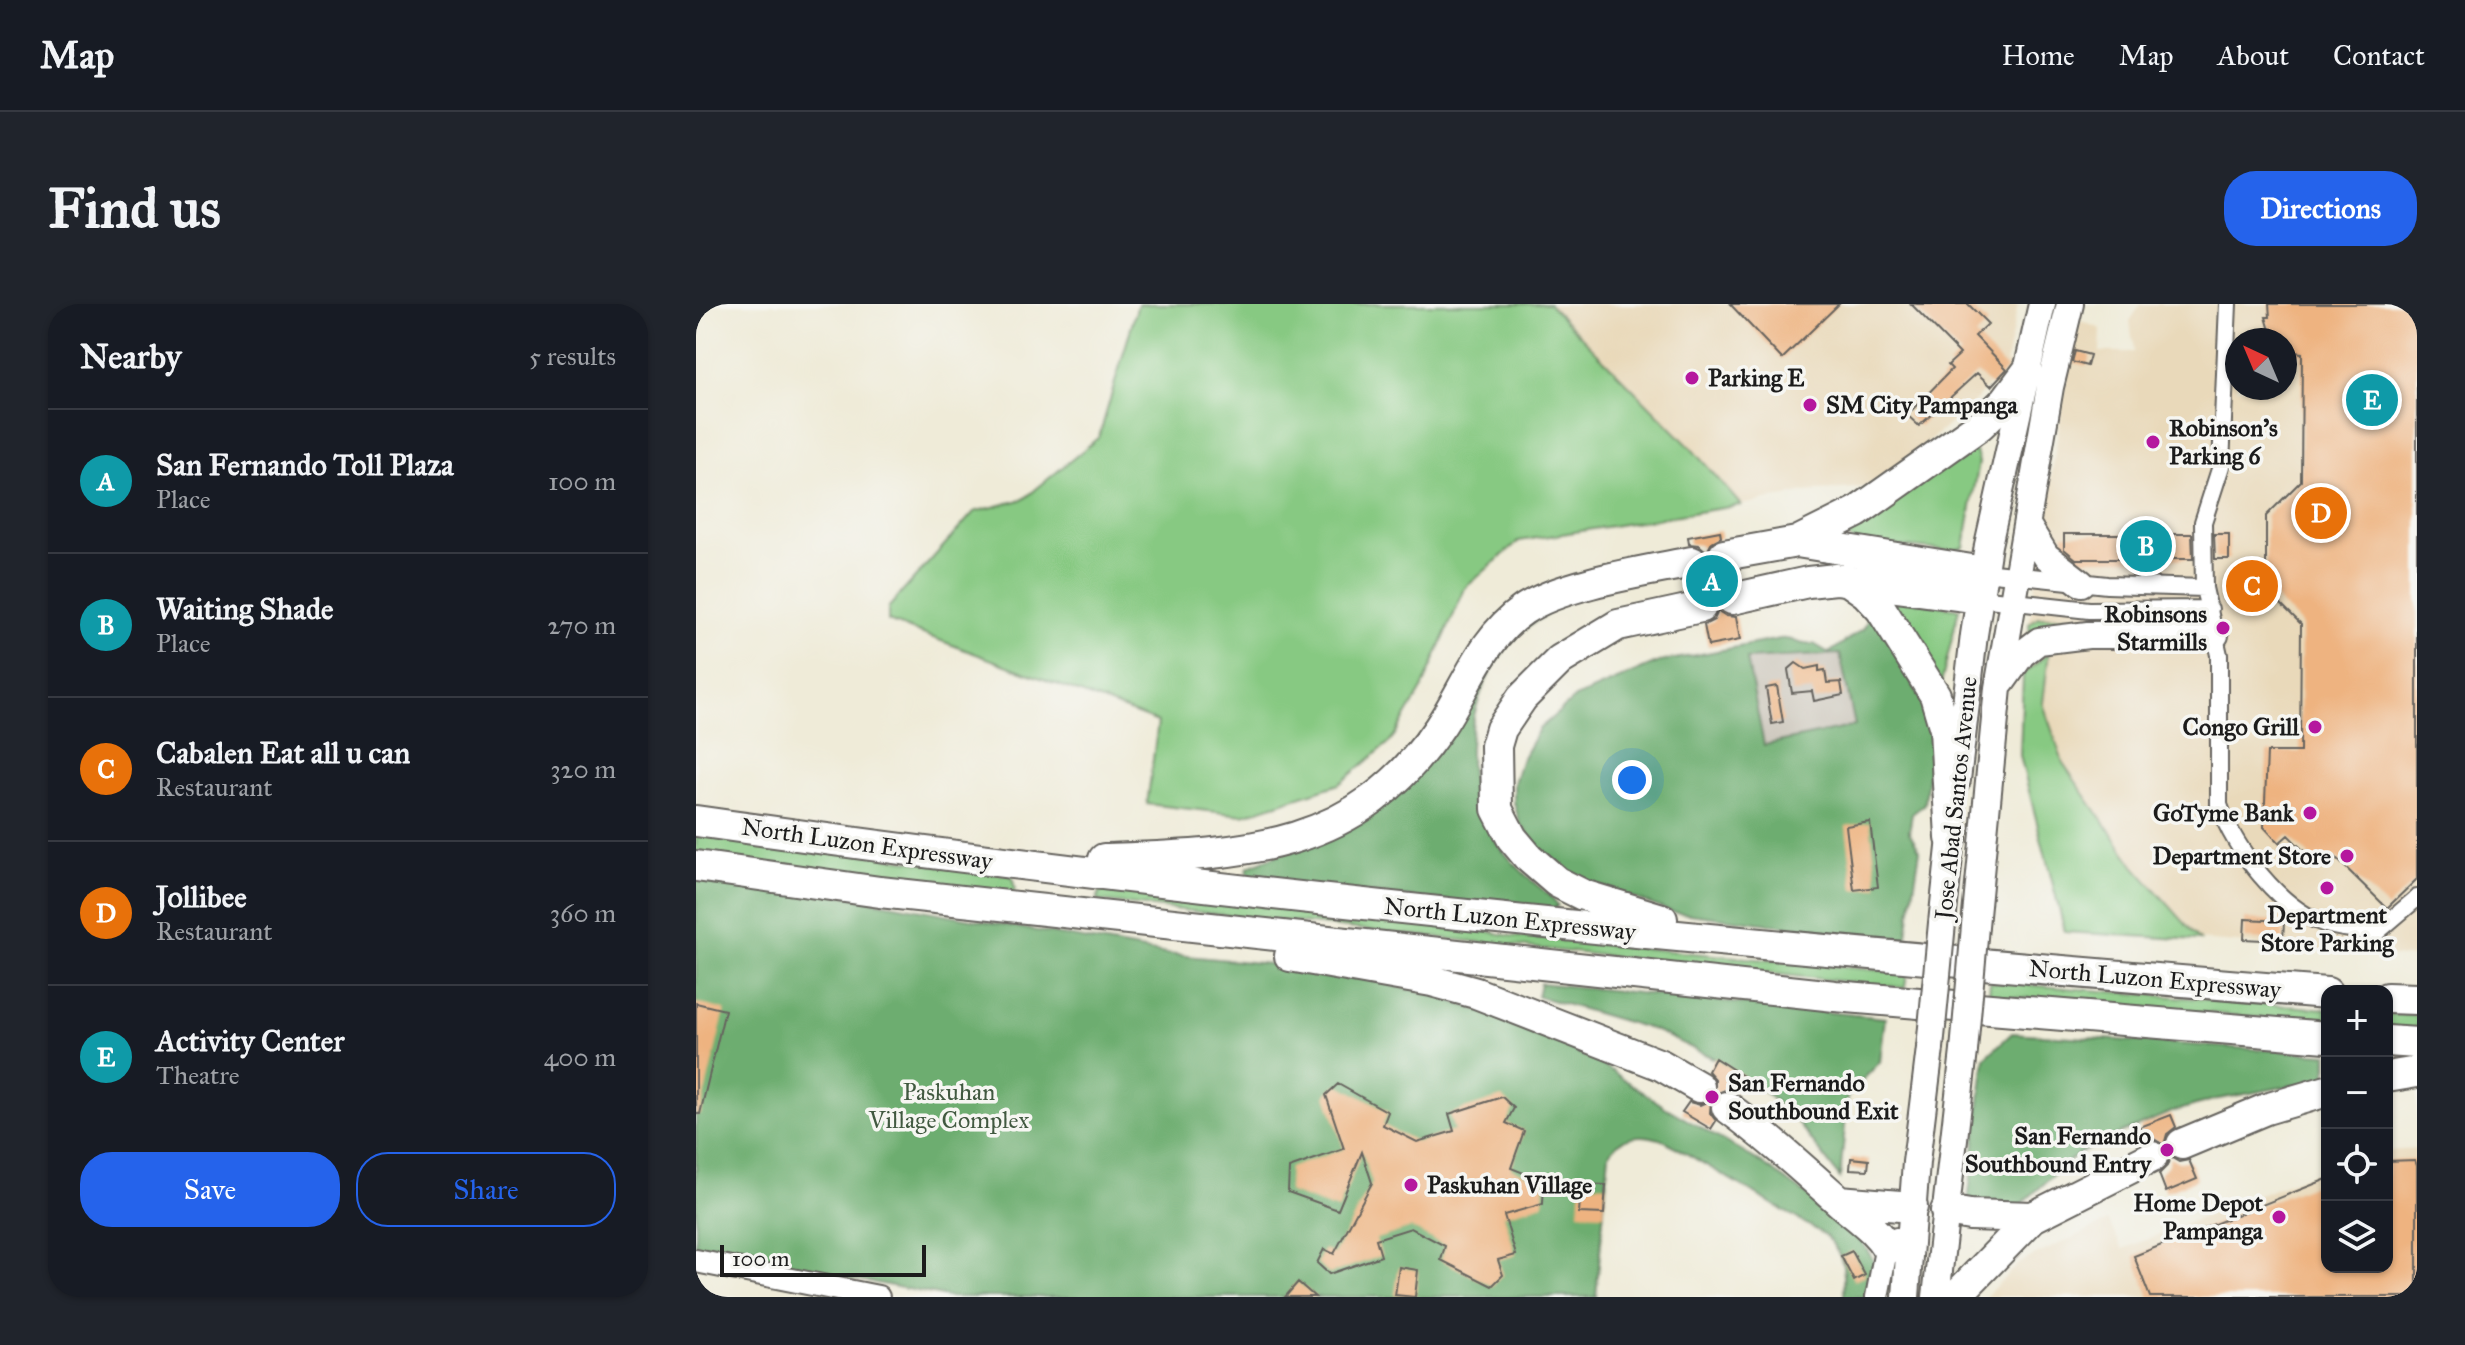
<!DOCTYPE html>
<meta charset="utf-8">
<style>
body{margin:0;font-family:"IM FELL Great Primer",serif;background:#20242c;color:#f1f3f6}
.controls{position:absolute;right:24px;bottom:24px;display:grid;overflow:hidden;border-radius:16px;box-shadow:0 2px 6px #0004}
.controls button{width:72px;height:72px;display:grid;place-items:center;padding:0;border:0;border-bottom:2px solid #363941;background:#171b24;color:#f1f3f6;font:40px sans-serif}
.compass{position:absolute;left:1529px;top:24px;width:72px;height:72px;border-radius:50%;background:#171b24;box-shadow:0 2px 6px #0004;rotate:316deg}
.scale{position:absolute;left:24px;bottom:20px;width:206px;box-sizing:border-box;padding-left:8px;border:4px solid #1c1c1c;border-top:0;font-size:22px;line-height:28px;white-space:nowrap;color:#1c1c1c;-webkit-text-stroke:6px #f6f6f2;paint-order:stroke}
.you{position:absolute;left:936px;top:476px;width:28px;height:28px;margin:-20px;border:6px solid #fff;border-radius:50%;background:#1a73e8;box-shadow:0 0 0 12px #1a73e833}
.badge{display:grid;place-items:center;width:52px;height:52px;border-radius:50%;background:#2563eb;color:#fff;font-size:26px;font-weight:700}
.pin{position:absolute;translate:-50% -50%;border:4px solid #fff;box-shadow:0 2px 8px #0006}
.list{margin:0;padding:0;list-style:none}
h2{display:flex;justify-content:space-between;align-items:center;height:104px;margin:0;padding:0 32px;font-size:34px}
h2 small{font-size:26px;font-weight:400;color:#9ea1a6}
.list li{display:grid;grid-template-columns:52px 1fr auto;gap:24px;align-items:center;box-sizing:border-box;height:144px;padding:0 32px;border-top:2px solid #363941}
.list b{display:block;font-size:30px;white-space:nowrap}
.list p{margin:0;font-size:26px;white-space:nowrap;color:#9ea1a6}
.list em{font-size:26px;font-style:normal;color:#9ea1a6}
.actions{display:flex;gap:16px;padding:24px 32px}
.actions a{flex:1;padding:18px 0;border:2px solid #2563eb;border-radius:32px;text-align:center;font-size:28px;color:#2563eb}
.actions .main{background:#2563eb;color:#fff}
.icon{flex:none;width:44px;height:44px;fill:none;stroke:currentColor;stroke-width:2;stroke-linecap:round;stroke-linejoin:round}
.map{position:relative;flex:none;width:1721px;height:993px;overflow:hidden;border-radius:32px}
header{display:flex;align-items:center;gap:48px;box-sizing:border-box;height:112px;padding:0 40px;background:#171b24;border-bottom:2px solid #363941}
header strong{font-size:38px}
nav{display:flex;gap:44px;margin-inline-start:auto;font-size:28px}
.intro{display:flex;align-items:center;justify-content:space-between;box-sizing:border-box;height:192px;padding:0 48px}
h1{margin:0;font-size:56px}
.button{padding:20px 36px;border-radius:32px;background:#2563eb;color:#fff;font-size:28px;font-weight:700}
main{display:flex;gap:48px;padding:0 48px}
aside{flex:1;background:#171b24;border-radius:32px;box-shadow:0 2px 6px #0004}
.map>svg:first-child{display:block}
.built{fill:#e9d9ba;fill-rule:evenodd}
.industrial{fill:#c9c3b8}
.green{fill:#87c982;stroke:#52724f;stroke-width:2}
.forest{fill:#6dad70;stroke:#446446;stroke-width:2;fill-rule:evenodd}
.building{fill:#eeb380}
.lines{fill:none;stroke-linecap:round;stroke-linejoin:round}
.minor-casing{stroke:#66645e;stroke-width:20}
.secondary-casing{stroke:#66645e;stroke-width:26}
.trunk-casing{stroke:#66645e;stroke-width:30}
.motorway-casing{stroke:#66645e;stroke-width:34}
.minor{stroke:#fff;stroke-width:16}
.secondary{stroke:#fff;stroke-width:22}
.trunk{stroke:#fff;stroke-width:26}
.motorway{stroke:#fff;stroke-width:30}
.trunk-bridge-casing{stroke:#66645e;stroke-width:30;stroke-linecap:butt}
.trunk-bridge{stroke:#fff;stroke-width:26}
.poi-dot{fill:#b5179e;stroke:#f6f6f2;stroke-width:3}
.labels{text-anchor:middle;dominant-baseline:central;stroke-width:7;stroke-linejoin:round;paint-order:stroke}
.poi-label{font-size:24px;font-weight:bold;fill:#1c1c1c;stroke:#f6f6f2;text-anchor:end}
.street-label{font-size:24px;fill:#1c1c1c;stroke:#f6f6f2}
.park-label{font-size:24px;fill:#415940;stroke:#f6f6f2}
</style>
<header>
<strong>Map</strong>
<nav><a>Home</a><a>Map</a><a>About</a><a>Contact</a></nav>
</header>
<div class="intro"><h1>Find us</h1><a class="button">Directions</a></div>
<main>
<aside>
<h2>Nearby<small>5 results</small></h2>
<ul class="list">
<li><span class="badge" style="background:#0f9aa8">A</span><div><b>San Fernando Toll Plaza</b><p>Place</p></div><em>100 m</em></li>
<li><span class="badge" style="background:#0f9aa8">B</span><div><b>Waiting Shade</b><p>Place</p></div><em>270 m</em></li>
<li><span class="badge" style="background:#e8710a">C</span><div><b>Cabalen Eat all u can</b><p>Restaurant</p></div><em>320 m</em></li>
<li><span class="badge" style="background:#e8710a">D</span><div><b>Jollibee</b><p>Restaurant</p></div><em>360 m</em></li>
<li><span class="badge" style="background:#0f9aa8">E</span><div><b>Activity Center</b><p>Theatre</p></div><em>400 m</em></li>
</ul>
<div class="actions"><a class="main">Save</a><a>Share</a></div>
</aside>
<div class="map">
<svg width="1721" height="993" viewBox="0 0 1721 993">
<rect width="100%" height="100%" fill="#f6f6f2"/>
<filter id="ink" filterUnits="userSpaceOnUse"><feTurbulence type="fractalNoise" baseFrequency=".0125" numOctaves="2"/><feDisplacementMap in="SourceGraphic" scale="16" xChannelSelector="R" yChannelSelector="G"/><feConvolveMatrix kernelMatrix="1 2 1 2 8 2 1 2 1" color-interpolation-filters="sRGB"/></filter>
<filter id="wash" filterUnits="userSpaceOnUse"><feTurbulence type="fractalNoise" baseFrequency=".006" numOctaves="4" result="noise"/><feDisplacementMap in="SourceGraphic" scale="32" xChannelSelector="R" yChannelSelector="G"/><feGaussianBlur stdDeviation="1.8" result="paint"/><feColorMatrix in="noise" values="0 0 0 0 0 0 0 0 0 0 0 0 0 0 0 0 0 1.4 0 .05"/><feComposite in="paint" operator="in"/></filter>
<g filter="url(#wash)">
<rect width="100%" height="100%" fill="#efebd8"/>
<path class="built" d="M 853,0 L 1322,0 L 1310,59 L 1314,61 L 1312,69 L 1299,83 L 1293,81 L 1273,104 L 1207,158 L 1170,183 L 1110,188 L 1045,201 L 995,144 Z
M 1445,0 L 1721,0 L 1721,654 L 1504,636 L 1369,628 L 1324,452 L 1332,327 L 1373,57 L 1385,17 L 1405,25 L 1404,48 L 1438,48 L 1434,17 ZM 1541,36 L 1589,36 L 1589,84 L 1541,84 Z
M 1721,845 L 1721,993 L 1289,993 L 1323,959 L 1412,917 L 1427,945 L 1631,864 L 1631,963 L 1691,963 L 1691,847 Z"/>
<path class="industrial" d="M 1145,350 L 1160,422 L 1067,441 L 1051,355 Z"/>
<path class="green" d="M 442,0 L 853,0 L 995,144 L 1045,201 L 823,237 L 769,284 L 726,385 L 695,437 L 643,480 L 547,511 L 451,500 L 462,418 L 192,317 L 192,304 L 278,208 L 328,195 L 403,133 Z
M 1272,144 L 1280,148 L 1283,158 L 1268,243 L 1256,247 L 1158,238 L 1151,232 L 1152,228 Z
M 1185,291 L 1263,305 L 1244,384 Z
M 1508,312 L 1511,320 L 1334,331 L 1333,320 L 1342,313 Z
M 1353,348 L 1347,399 L 1367,459 L 1439,563 L 1504,636 L 1369,628 L 1324,452 L 1327,371 Z
M 0,525 L 316,572 L 319,585 L 316,590 L 0,551 Z
M 405,584 L 718,613 L 815,632 L 1211,669 L 1209,684 L 401,597 Z
M 1294,678 L 1631,705 L 1631,719 L 1293,691 Z
M 1691,710 L 1721,712 L 1721,725 L 1691,723 Z"/>
<path class="forest" d="M 872,297 C 851,310 829,322 813,341 C 769,395 761,468 795,530 C 805,547 820,562 835,576 C 844,584 854,590 862,601 L 857,607 L 564,579 L 551,571 L 552,563 L 657,520 L 812,329 Z
M 1159,303 L 1172,303 L 1180,306 L 1234,414 L 1235,442 L 1229,500 L 1216,510 L 1213,528 L 1224,546 L 1210,637 L 976,608 L 863,567 L 824,520 L 818,498 L 818,479 L 825,457 L 843,425 L 879,394 L 963,358 L 1084,335 C 1096,333 1105,343 1118,340 L 1133,349 L 1168,324 L 1172,315 ZM 1144,350 L 1159,422 L 1068,441 L 1051,355 Z
M 0,565 L 470,650 L 616,664 L 731,689 L 781,706 L 844,729 L 910,763 L 969,803 L 1064,858 L 1110,890 L 1160,928 L 1179,959 L 1175,993 L 1148,993 C 1149,965 1149,952 1129,931 L 969,837 C 948,829 926,829 913,850 L 900,993 L 252,993 L 0,944 Z
M 844,679 L 1189,714 L 1184,758 L 1152,791 L 1144,874 L 1096,811 L 1058,780 L 1017,754 L 958,726 L 841,692 Z
M 1316,729 L 1631,750 L 1631,775 L 1517,796 L 1473,809 L 1411,835 L 1381,850 L 1320,905 L 1272,898 L 1289,754 Z"/>
<g id="blocks">
<path class="building" d="M 1034,0 L 1143,0 L 1086,55 Z
M 1215,0 L 1272,0 L 1292,20 L 1279,32 L 1311,65 L 1295,82 L 1281,69 L 1223,122 L 1211,111 L 1256,65 L 1252,61 L 1264,50 Z
M 1573,0 L 1721,0 L 1721,575 L 1691,604 L 1639,553 L 1626,565 L 1592,531 L 1583,539 L 1568,523 L 1571,448 L 1604,448 L 1605,320 L 1570,285 L 1570,212 L 1605,177 L 1606,49 L 1589,47 L 1589,36 L 1583,36 L 1573,23 L 1570,13 L 1574,13 Z
M 1379,47 L 1394,51 L 1391,62 L 1376,58 Z
M 1024,227 L 1025,233 L 1016,238 L 1011,248 L 1003,241 L 993,240 L 992,233 Z
M 1368,230 L 1496,230 L 1497,255 L 1380,255 L 1368,245 Z
M 1518,230 L 1533,230 L 1533,255 L 1519,255 Z
M 1013,261 L 1021,268 L 1031,269 L 1033,277 L 1023,282 L 1019,291 L 1011,286 L 1001,285 L 1000,276 L 1008,271 Z
M 1022,307 L 1030,312 L 1040,313 L 1044,336 L 1012,342 L 1008,321 L 1018,316 Z
M 1100,359 L 1109,365 L 1123,362 L 1123,367 L 1129,366 L 1131,379 L 1145,378 L 1147,391 L 1118,397 L 1116,387 L 1096,389 L 1092,366 Z
M 1081,382 L 1087,418 L 1076,420 L 1070,384 Z
M 1174,518 L 1182,583 L 1158,586 L 1150,522 Z
M 1549,615 L 1588,617 L 1587,637 L 1548,635 Z
M 0,699 L 29,706 L 4,810 L 0,810 Z
M 1019,754 L 1047,772 L 1039,787 L 1032,785 L 1019,790 L 1019,775 L 1012,767 Z
M 642,780 L 692,808 L 687,821 L 721,838 L 758,827 L 753,810 L 806,793 L 818,804 L 810,819 L 828,827 L 815,864 L 848,877 L 847,900 L 808,911 L 820,951 L 802,956 L 807,971 L 796,982 L 745,956 L 749,942 L 715,924 L 680,935 L 685,952 L 633,970 L 621,959 L 628,945 L 638,950 L 676,879 L 666,848 L 642,906 L 592,888 L 593,864 L 648,845 L 630,791 Z
M 1015,796 L 1014,809 L 1020,817 L 1015,825 L 986,808 L 993,798 L 1004,801 Z
M 1475,811 L 1480,823 L 1471,830 L 1468,841 L 1458,835 L 1449,837 L 1444,823 Z
M 1474,853 L 1483,858 L 1493,856 L 1501,875 L 1470,888 L 1463,870 L 1471,862 Z
M 1155,854 L 1173,856 L 1172,866 L 1154,865 Z
M 1719,856 L 1721,862 L 1721,993 L 1454,993 L 1438,952 L 1631,875 L 1631,963 L 1691,963 L 1691,857 Z
M 885,880 L 910,881 L 908,910 L 883,909 Z
M 1156,947 L 1169,971 L 1158,977 L 1145,952 Z
M 703,963 L 722,966 L 719,993 L 699,991 Z
M 602,978 L 619,993 L 589,993 Z"/>
</g>
</g>
<g filter="url(#ink)">
<use href="#blocks" fill-opacity="0" stroke="#66645e" stroke-width="2"/>
<g class="lines">
<defs>
<path id="minor" d="M 1532,0 L 1525,162 L 1507,218 L 1508,284 L 1523,351 L 1523,501 C 1538,544 1584,606 1630,620 C 1646,625 1664,626 1681,628 L 1721,594
M 1288,268 L 1411,281 L 1508,284
M 1283,294 L 1393,306 L 1514,305"/>
<path id="secondary" d="M 0,957 L 182,993
M 1181,993 L 1189,951 L 1201,935"/>
<path id="trunk" d="M 1331,221 L 1350,252 L 1385,279
M 1306,378 L 1326,350 L 1343,337 L 1392,331 L 1519,331
M 1261,476 L 1278,331 L 1292,241 L 1346,0
M 1246,619 L 1257,515
M 1279,622 L 1302,384 L 1354,83 L 1374,0
M 1210,993 L 1220,858 L 1234,744
M 1240,993 L 1268,747"/>
<path id="motorway" d="M 1101,238 L 1288,268
M 1028,251 L 1101,238 L 1161,208 L 1284,121 L 1310,96 L 1331,68
M 1150,275 L 1170,289 L 1185,305 L 1239,391 L 1249,425 L 1255,534
M 1036,295 L 1112,278 L 1140,275 L 1283,294
M 0,517 C 541,594 1086,645 1631,689
M 408,555 C 545,550 659,549 743,424 C 771,383 785,335 827,306 C 864,280 951,267 996,258
M 0,562 L 184,588 L 1139,692 L 1631,733
M 966,615 L 887,591 L 861,578 L 832,553 L 816,534 L 801,505 L 800,442 L 805,425 L 826,394 L 864,356 L 922,321 L 1005,303
M 594,652 L 736,677 L 780,689 L 965,761 L 1003,783
M 1691,694 L 1721,695
M 1691,737 L 1721,739
M 1691,773 L 1721,768
M 1031,803 C 1071,832 1107,865 1144,898 C 1162,914 1180,925 1192,945
M 1486,840 L 1570,805 L 1631,787
M 1143,897 L 1216,903
M 1250,907 L 1274,911 L 1337,913
M 1259,993 L 1337,913 L 1456,853"/>
</defs>
<use href="#minor" class="minor-casing"/>
<use href="#secondary" class="secondary-casing"/>
<use href="#trunk" class="trunk-casing"/>
<use href="#motorway" class="motorway-casing"/>
<use href="#minor" class="minor"/>
<use href="#secondary" class="secondary"/>
<use href="#trunk" class="trunk"/>
<use href="#motorway" class="motorway"/>
<defs>
<path id="trunk-bridge" d="M 1234,744 L 1246,619
M 1268,747 L 1279,622"/>
</defs>
<use href="#trunk-bridge" class="trunk-bridge-casing"/>
<use href="#trunk-bridge" class="trunk-bridge"/>
</g>
</g>
<g class="poi-dot">
<circle cx="996" cy="74" r="8"/>
<circle cx="1114" cy="101" r="8"/>
<circle cx="1457" cy="138" r="8"/>
<circle cx="1527" cy="324" r="8"/>
<circle cx="1619" cy="423" r="8"/>
<circle cx="1614" cy="509" r="8"/>
<circle cx="1651" cy="552" r="8"/>
<circle cx="1631" cy="584" r="8"/>
<circle cx="1016" cy="793" r="8"/>
<circle cx="1471" cy="846" r="8"/>
<circle cx="715" cy="881" r="8"/>
<circle cx="1583" cy="913" r="8"/>
</g>
<g class="labels">
<g class="poi-label">
<text x="1012" y="74" text-anchor="start">Parking E</text>
<text x="1130" y="101" text-anchor="start">SM City Pampanga</text>
<text x="1473" y="124" text-anchor="start">Robinson's<tspan x="1473" dy="28">Parking 6</tspan></text>
<text x="1511" y="310">Robinsons<tspan x="1511" dy="28">Starmills</tspan></text>
<text x="1603" y="423">Congo Grill</text>
<text x="1598" y="509">GoTyme Bank</text>
<text x="1635" y="552">Department Store</text>
<text x="1631" y="611" text-anchor="middle">Department<tspan x="1631" dy="28">Store Parking</tspan></text>
<text x="1032" y="779" text-anchor="start">San Fernando<tspan x="1032" dy="28">Southbound Exit</tspan></text>
<text x="1455" y="832">San Fernando<tspan x="1455" dy="28">Southbound Entry</tspan></text>
<text x="731" y="881" text-anchor="start">Paskuhan Village</text>
<text x="1567" y="899">Home Depot<tspan x="1567" dy="28">Pampanga</tspan></text>
</g>
<g class="street-label">
<text transform="translate(1260 494) rotate(-84)">Jose Abad Santos Avenue</text>
<text transform="translate(171 540) rotate(8)">North Luzon Expressway</text>
<text transform="translate(814 615) rotate(6)">North Luzon Expressway</text>
<text transform="translate(1459 675) rotate(5)">North Luzon Expressway</text>
</g>
<g class="park-label">
<text x="253" y="788">Paskuhan<tspan x="253" dy="28">Village Complex</tspan></text>
</g>
</g>
</svg>
<div class="controls">
<button>+</button>
<button>−</button>
<button><svg class="icon" aria-label="locate" viewBox="0 0 24 24"><circle cx="12" cy="12" r="6"/><path d="M12 2v4M12 18v4M2 12h4M18 12h4"/></svg></button>
<button><svg class="icon" aria-label="layers" viewBox="0 0 24 24"><path d="M12 4l9 5-9 5-9-5zM3 14l9 5 9-5"/></svg></button>
</div>
<svg class="compass" viewBox="-18 -18 36 36"><path d="M0-13l5 13h-10z" fill="#e53935"/><path d="M0 13l5-13h-10z" fill="#9ea1a6"/></svg>
<div class="scale">100 m</div>
<div class="you"></div>
<div class="pin badge" style="left:1016px;top:277px;background:#0f9aa8">A</div>
<div class="pin badge" style="left:1450px;top:242px;background:#0f9aa8">B</div>
<div class="pin badge" style="left:1556px;top:282px;background:#e8710a">C</div>
<div class="pin badge" style="left:1625px;top:209px;background:#e8710a">D</div>
<div class="pin badge" style="left:1676px;top:96px;background:#0f9aa8">E</div>
</div>
</main>
